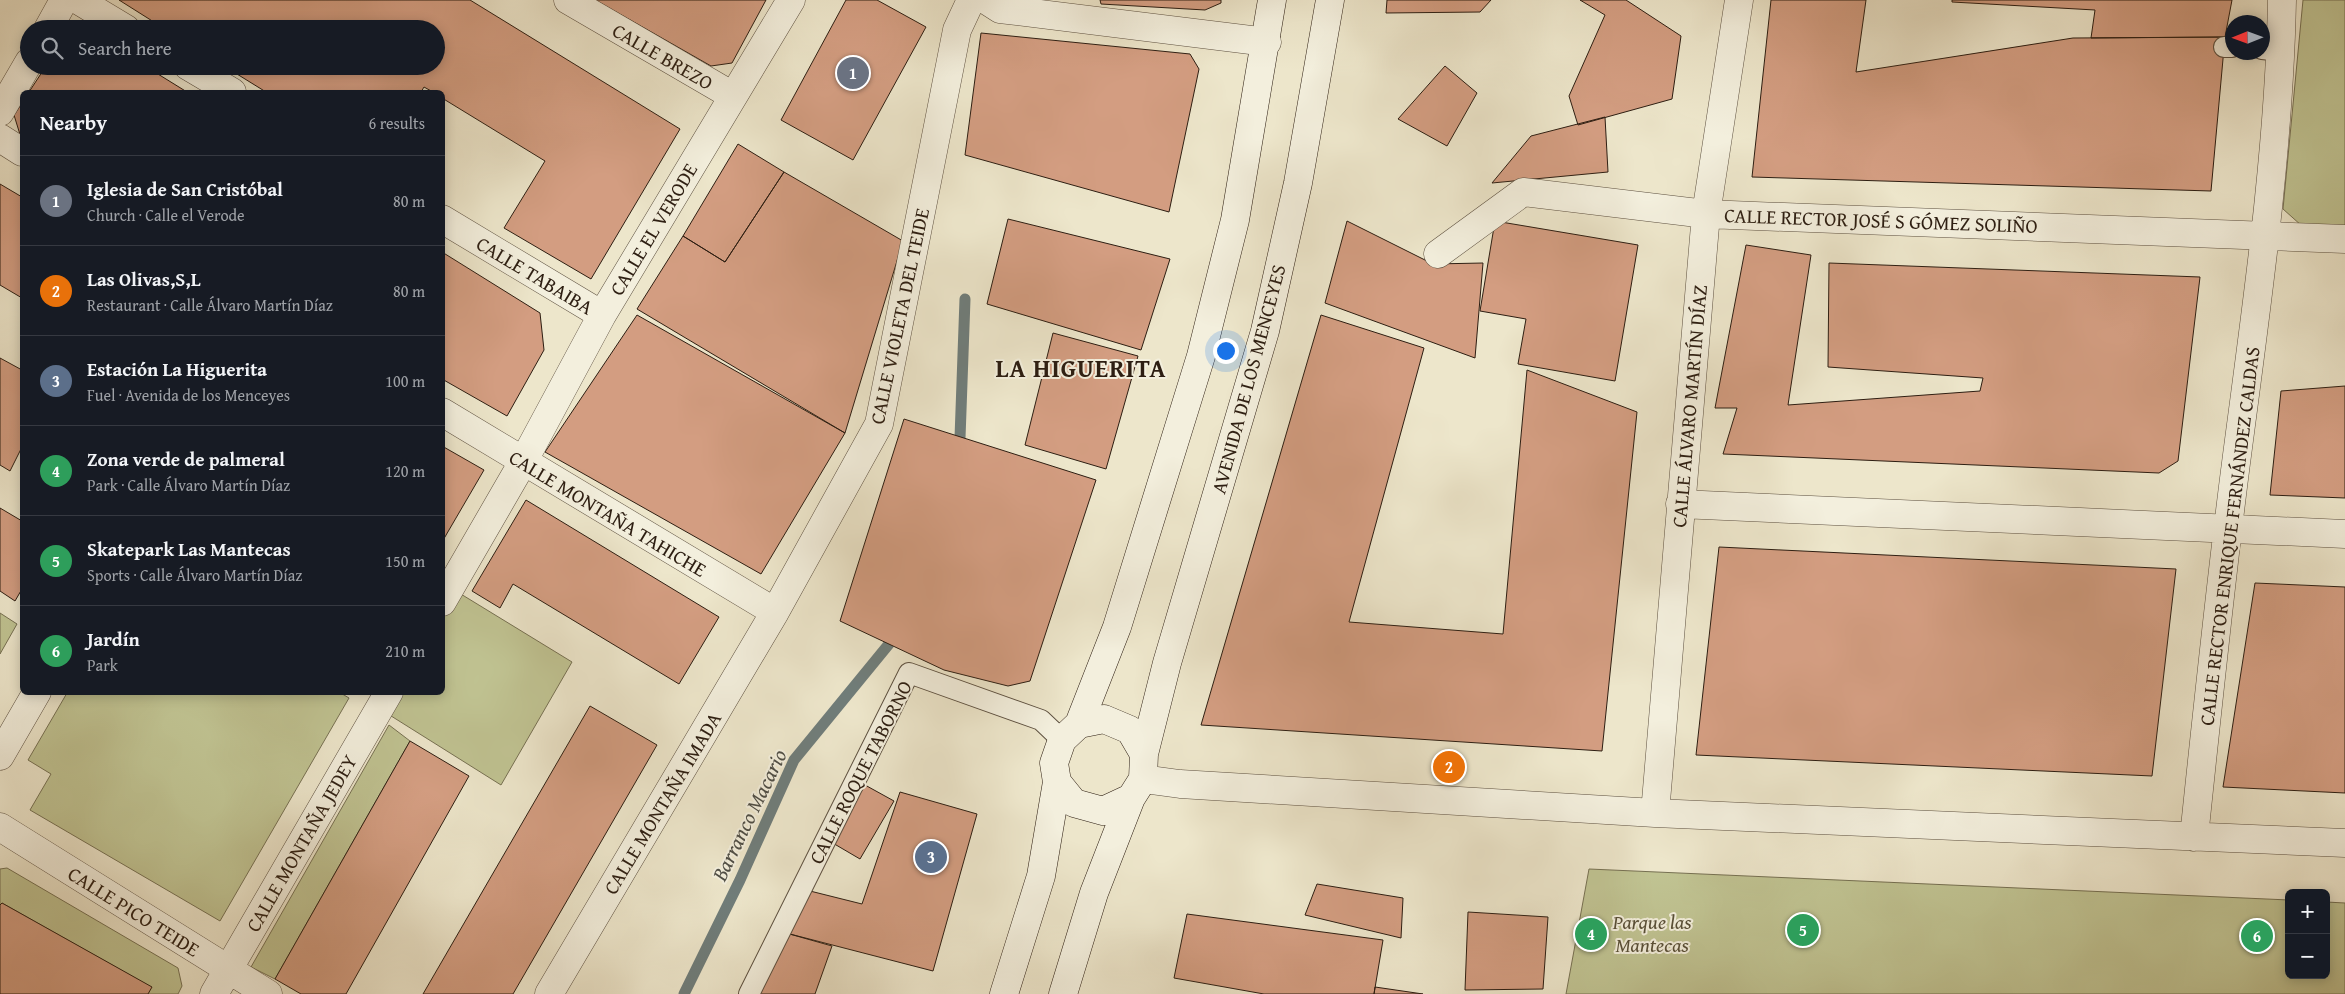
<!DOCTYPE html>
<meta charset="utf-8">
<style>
body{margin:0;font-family:"Gentium Book Plus",serif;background:#242831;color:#f1f3f6}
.controls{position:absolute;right:15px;bottom:15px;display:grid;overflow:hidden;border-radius:8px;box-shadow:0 2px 12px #0003}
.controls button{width:45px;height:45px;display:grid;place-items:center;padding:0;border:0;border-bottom:1px solid #363941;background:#171b24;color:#f1f3f6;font:25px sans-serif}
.compass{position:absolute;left:2225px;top:15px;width:45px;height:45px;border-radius:50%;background:#171b24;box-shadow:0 2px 12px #0003;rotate:269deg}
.you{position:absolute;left:1225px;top:350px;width:18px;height:18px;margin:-12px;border:4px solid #fff;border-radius:50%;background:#1a73e8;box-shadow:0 0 0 8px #1a73e833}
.badge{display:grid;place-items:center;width:32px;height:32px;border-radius:50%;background:#c59692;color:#fff;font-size:16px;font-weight:700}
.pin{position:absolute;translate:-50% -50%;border:2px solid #fff;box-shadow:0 1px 5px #0006}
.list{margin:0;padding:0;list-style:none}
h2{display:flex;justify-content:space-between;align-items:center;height:65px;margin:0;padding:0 20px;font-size:21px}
h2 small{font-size:16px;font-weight:400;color:#9ea1a6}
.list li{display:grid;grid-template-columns:32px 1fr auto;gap:15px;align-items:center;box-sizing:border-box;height:90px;padding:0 20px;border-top:1px solid #363941}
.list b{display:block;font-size:19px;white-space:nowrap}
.list p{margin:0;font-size:16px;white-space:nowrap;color:#9ea1a6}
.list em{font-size:16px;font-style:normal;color:#9ea1a6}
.icon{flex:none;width:28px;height:28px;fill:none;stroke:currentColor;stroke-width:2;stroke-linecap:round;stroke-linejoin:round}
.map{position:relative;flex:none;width:2345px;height:994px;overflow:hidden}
.search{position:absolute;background:#171b24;box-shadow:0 2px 12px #0003;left:20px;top:20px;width:425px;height:55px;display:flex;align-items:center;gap:12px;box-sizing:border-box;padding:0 18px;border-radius:28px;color:#9ea1a6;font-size:19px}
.panel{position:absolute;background:#171b24;box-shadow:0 2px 12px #0003;left:20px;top:90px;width:425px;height:605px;border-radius:8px}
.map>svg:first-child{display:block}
.green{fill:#c0c392;stroke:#767052}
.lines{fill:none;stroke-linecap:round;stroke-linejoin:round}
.stream{stroke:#707d7a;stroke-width:11}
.building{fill:#d39d81;stroke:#2d1e12}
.lane-casing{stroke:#5d5040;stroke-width:22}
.street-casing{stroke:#5d5040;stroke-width:29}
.secondary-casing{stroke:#2d1e12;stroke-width:29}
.lane{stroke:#f3efdd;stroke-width:20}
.street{stroke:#f3efdd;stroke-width:28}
.secondary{stroke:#f3efdd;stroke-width:28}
.labels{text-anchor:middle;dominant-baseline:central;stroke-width:4;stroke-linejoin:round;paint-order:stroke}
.street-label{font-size:20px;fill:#2d1e12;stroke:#f3efdd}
.park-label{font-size:20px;font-style:italic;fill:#595038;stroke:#f3efdd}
.water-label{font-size:21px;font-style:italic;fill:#4f4e46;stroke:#f3efdd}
.district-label{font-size:25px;font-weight:bold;letter-spacing:1px;fill:#2d1e12;stroke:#f3efdd}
</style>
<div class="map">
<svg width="2345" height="994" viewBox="0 0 2345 994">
<rect width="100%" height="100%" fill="#ede6cb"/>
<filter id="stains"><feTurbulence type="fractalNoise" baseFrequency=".004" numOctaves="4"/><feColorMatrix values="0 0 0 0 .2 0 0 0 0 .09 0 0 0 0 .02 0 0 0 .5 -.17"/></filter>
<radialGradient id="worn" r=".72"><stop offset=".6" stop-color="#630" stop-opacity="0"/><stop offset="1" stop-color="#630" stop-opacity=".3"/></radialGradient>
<path class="green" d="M 2303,0 L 2345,0 L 2345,226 L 2302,226 L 2283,209 Z
M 451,588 L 572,662 L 501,785 L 380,709 L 389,693 L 442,692 L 443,602 Z
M 0,613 L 17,624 L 0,654 Z
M 339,692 L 349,698 L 220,921 L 30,810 L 51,774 L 28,760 L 67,693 Z
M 389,725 L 410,741 L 275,979 L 251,967 Z
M 7,868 L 178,968 L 182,986 L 178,994 L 148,994 L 151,987 L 2,903 L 0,905 L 0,869 Z
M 1589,869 L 2289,900 L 2289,975 L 2326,975 L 2326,902 L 2345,903 L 2345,994 L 1566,994 Z"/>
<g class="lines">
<path class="stream" d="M 960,438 L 965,299
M 684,994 L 740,880 L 794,760 L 889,644"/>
</g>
<path class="building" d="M 119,0 L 470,0 L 680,129 L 591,279 L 504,228 L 545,161 L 442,98 L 442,92 L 433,92 L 424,87 L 421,92 L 266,92 L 224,66 L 436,66 L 436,29 L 165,29 Z
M 595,0 L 766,0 L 732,63 L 711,66 Z
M 846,0 L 877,0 L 926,27 L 853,160 L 781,120 Z
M 1100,0 L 1221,0 L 1221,3 L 1205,10 L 1101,4 Z
M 1387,0 L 1491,0 L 1480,12 L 1386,13 Z
M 1580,0 L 1626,0 L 1681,36 L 1672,99 L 1578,125 L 1569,96 L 1605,15 Z
M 1771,0 L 1866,0 L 1856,72 L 2073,38 L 2225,37 L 2211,191 L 1752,177 Z
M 1952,0 L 2232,0 L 2225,37 L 2091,38 L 2095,10 L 1952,2 Z
M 981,33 L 1190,54 L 1199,69 L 1169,212 L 965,155 Z
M 46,66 L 145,66 L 187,92 L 29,92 Z
M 1445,66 L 1477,93 L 1447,146 L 1398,119 Z
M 22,103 L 22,141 L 14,115 Z
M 1605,117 L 1608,172 L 1492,183 L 1531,136 Z
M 738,144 L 784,172 L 725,262 L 683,236 Z
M 784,172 L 903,241 L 845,433 L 637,309 L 683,236 L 725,262 Z
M 0,184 L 22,197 L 22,298 L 0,285 Z
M 1008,219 L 1170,259 L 1141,350 L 987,304 Z
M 1347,221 L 1433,264 L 1483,263 L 1475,358 L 1325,303 Z
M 1495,221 L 1638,245 L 1615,381 L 1518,364 L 1526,319 L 1480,311 Z
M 1746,245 L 1811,255 L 1788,405 L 1980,391 L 1983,378 L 1828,367 L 1829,263 L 2200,277 L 2178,461 L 2159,473 L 1723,454 L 1737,408 L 1715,408 Z
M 442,252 L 540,313 L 544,350 L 507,416 L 442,379 Z
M 637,315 L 845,433 L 761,574 L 545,452 Z
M 1321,315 L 1424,348 L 1349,622 L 1503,634 L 1527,370 L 1637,412 L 1602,751 L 1201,725 Z
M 1053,333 L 1138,356 L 1106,469 L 1025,445 Z
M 0,358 L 22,370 L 22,447 L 10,471 L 0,465 Z
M 2345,386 L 2345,498 L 2270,495 L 2281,391 Z
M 904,419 L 1096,480 L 1030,681 L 1008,686 L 944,670 L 840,621 Z
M 442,446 L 484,470 L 442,542 Z
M 526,500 L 719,617 L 679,684 L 513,584 L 500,608 L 472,591 Z
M 0,508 L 22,521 L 22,589 L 15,601 L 0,591 Z
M 1719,547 L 2176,569 L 2152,776 L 1696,755 Z
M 2255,583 L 2345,587 L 2345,793 L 2223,787 Z
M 590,706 L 657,745 L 513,994 L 423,994 Z
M 410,741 L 469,776 L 346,994 L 301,994 L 275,979 Z
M 865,785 L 894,801 L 860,859 L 831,842 Z
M 900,792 L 977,814 L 933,971 L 786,933 L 810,891 L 862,904 Z
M 1317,884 L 1403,898 L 1401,938 L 1305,915 Z
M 2,903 L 152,987 L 148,994 L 0,994 L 0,905 Z
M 1468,912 L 1548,917 L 1543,989 L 1465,990 Z
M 1187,914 L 1383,940 L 1374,994 L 1264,994 L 1174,978 Z
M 786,933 L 832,946 L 815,994 L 757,994 Z
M 1375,987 L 1423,994 L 1374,994 Z"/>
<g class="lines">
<defs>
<path id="lane" d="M 2224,47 L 2232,47
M 2262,49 L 2281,51
M 749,994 L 909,673 L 1041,720 L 1062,740"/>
<path id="street" d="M 78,0 L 126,29
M 568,0 L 733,96
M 986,0 L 1000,9 L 1267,42
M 48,29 L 64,0
M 188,66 L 232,92
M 0,112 L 29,62
M 0,138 L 22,152
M 442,219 L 602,315
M 1438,254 L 1523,192 L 1706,214 L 2345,239
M 442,412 L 775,612
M 1680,504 L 2345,534
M 442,602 L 523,462 L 602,315 L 791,0
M 0,756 L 37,692
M 1143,779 L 1180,784 L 1655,813 L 2345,843
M 1655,813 L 1706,214 L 1739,0
M 0,827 L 268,994
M 2194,837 C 2207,712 2220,587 2236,463 C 2256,309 2279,155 2282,0
M 214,994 L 389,692
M 549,994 L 775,612 L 879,424 L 957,30 L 971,0"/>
<path id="secondary" d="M 1079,724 L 1117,627 L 1201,356 L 1235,220 L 1272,0
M 1131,798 L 1103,811 L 1074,803 L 1057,782 L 1054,763 L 1062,740 L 1079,724 L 1104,719 L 1130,730 L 1144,754
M 1004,994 L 1041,876 L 1057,782
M 1063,994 L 1094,893 L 1131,798 L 1143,779 L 1144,754 L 1167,663 L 1265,331 L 1298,183 L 1330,0"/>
</defs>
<use href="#lane" class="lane-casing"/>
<use href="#street" class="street-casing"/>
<use href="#secondary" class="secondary-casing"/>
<use href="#lane" class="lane"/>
<use href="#street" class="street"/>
<use href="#secondary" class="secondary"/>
</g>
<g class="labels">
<g class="street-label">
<text transform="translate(663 56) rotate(30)">CALLE BREZO</text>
<text transform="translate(1881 220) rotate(2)">CALLE RECTOR JOSÉ S GÓMEZ SOLIÑO</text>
<text transform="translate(653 229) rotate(-59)">CALLE EL VERODE</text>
<text transform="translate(535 275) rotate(31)">CALLE TABAIBA</text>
<text transform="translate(899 316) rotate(-78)">CALLE VIOLETA DEL TEIDE</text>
<text transform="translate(1248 379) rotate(-75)">AVENIDA DE LOS MENCEYES</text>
<text transform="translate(1689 406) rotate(-85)">CALLE ÁLVARO MARTÍN DÍAZ</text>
<text transform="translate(608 513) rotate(31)">CALLE MONTAÑA TAHICHE</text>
<text transform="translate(2229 536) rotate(-83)">CALLE RECTOR ENRIQUE FERNÁNDEZ CALDAS</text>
<text transform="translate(860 772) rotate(-63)">CALLE ROQUE TABORNO</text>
<text transform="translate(662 803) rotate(-59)">CALLE MONTAÑA IMADA</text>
<text transform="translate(301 843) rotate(-60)">CALLE MONTAÑA JEDEY</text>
<text transform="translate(134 911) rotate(32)">CALLE PICO TEIDE</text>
</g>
<g class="park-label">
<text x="1652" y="921">Parque las<tspan x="1652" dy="23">Mantecas</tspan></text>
</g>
<g class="water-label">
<text transform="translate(749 815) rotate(-64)">Barranco Macario</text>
</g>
<g class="district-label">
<text x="1081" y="368">LA HIGUERITA</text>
</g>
</g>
<rect width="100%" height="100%" filter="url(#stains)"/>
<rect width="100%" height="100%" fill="url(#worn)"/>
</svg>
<div class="controls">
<button>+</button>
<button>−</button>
</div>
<svg class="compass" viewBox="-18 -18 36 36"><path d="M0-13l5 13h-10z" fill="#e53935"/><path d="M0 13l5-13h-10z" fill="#9ea1a6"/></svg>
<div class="you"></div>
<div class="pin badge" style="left:853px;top:73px;background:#6b7280">1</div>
<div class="pin badge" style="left:1449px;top:767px;background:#e8710a">2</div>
<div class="pin badge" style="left:931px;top:857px;background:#5c6f8a">3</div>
<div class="pin badge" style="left:1591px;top:934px;background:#2e9e5b">4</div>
<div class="pin badge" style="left:1803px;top:930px;background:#2e9e5b">5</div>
<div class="pin badge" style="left:2257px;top:936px;background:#2e9e5b">6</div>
<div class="search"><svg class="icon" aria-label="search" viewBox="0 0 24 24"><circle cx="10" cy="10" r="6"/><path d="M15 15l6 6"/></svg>Search here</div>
<section class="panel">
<h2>Nearby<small>6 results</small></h2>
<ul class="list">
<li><span class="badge" style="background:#6b7280">1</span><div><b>Iglesia de San Cristóbal</b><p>Church · Calle el Verode</p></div><em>80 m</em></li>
<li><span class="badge" style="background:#e8710a">2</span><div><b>Las Olivas,S,L</b><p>Restaurant · Calle Álvaro Martín Díaz</p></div><em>80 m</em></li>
<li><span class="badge" style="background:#5c6f8a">3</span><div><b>Estación La Higuerita</b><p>Fuel · Avenida de los Menceyes</p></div><em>100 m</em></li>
<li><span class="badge" style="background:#2e9e5b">4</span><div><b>Zona verde de palmeral</b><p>Park · Calle Álvaro Martín Díaz</p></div><em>120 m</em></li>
<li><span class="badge" style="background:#2e9e5b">5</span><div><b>Skatepark Las Mantecas</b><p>Sports · Calle Álvaro Martín Díaz</p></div><em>150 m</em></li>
<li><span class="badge" style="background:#2e9e5b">6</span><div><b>Jardín</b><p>Park</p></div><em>210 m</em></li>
</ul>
</section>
</div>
